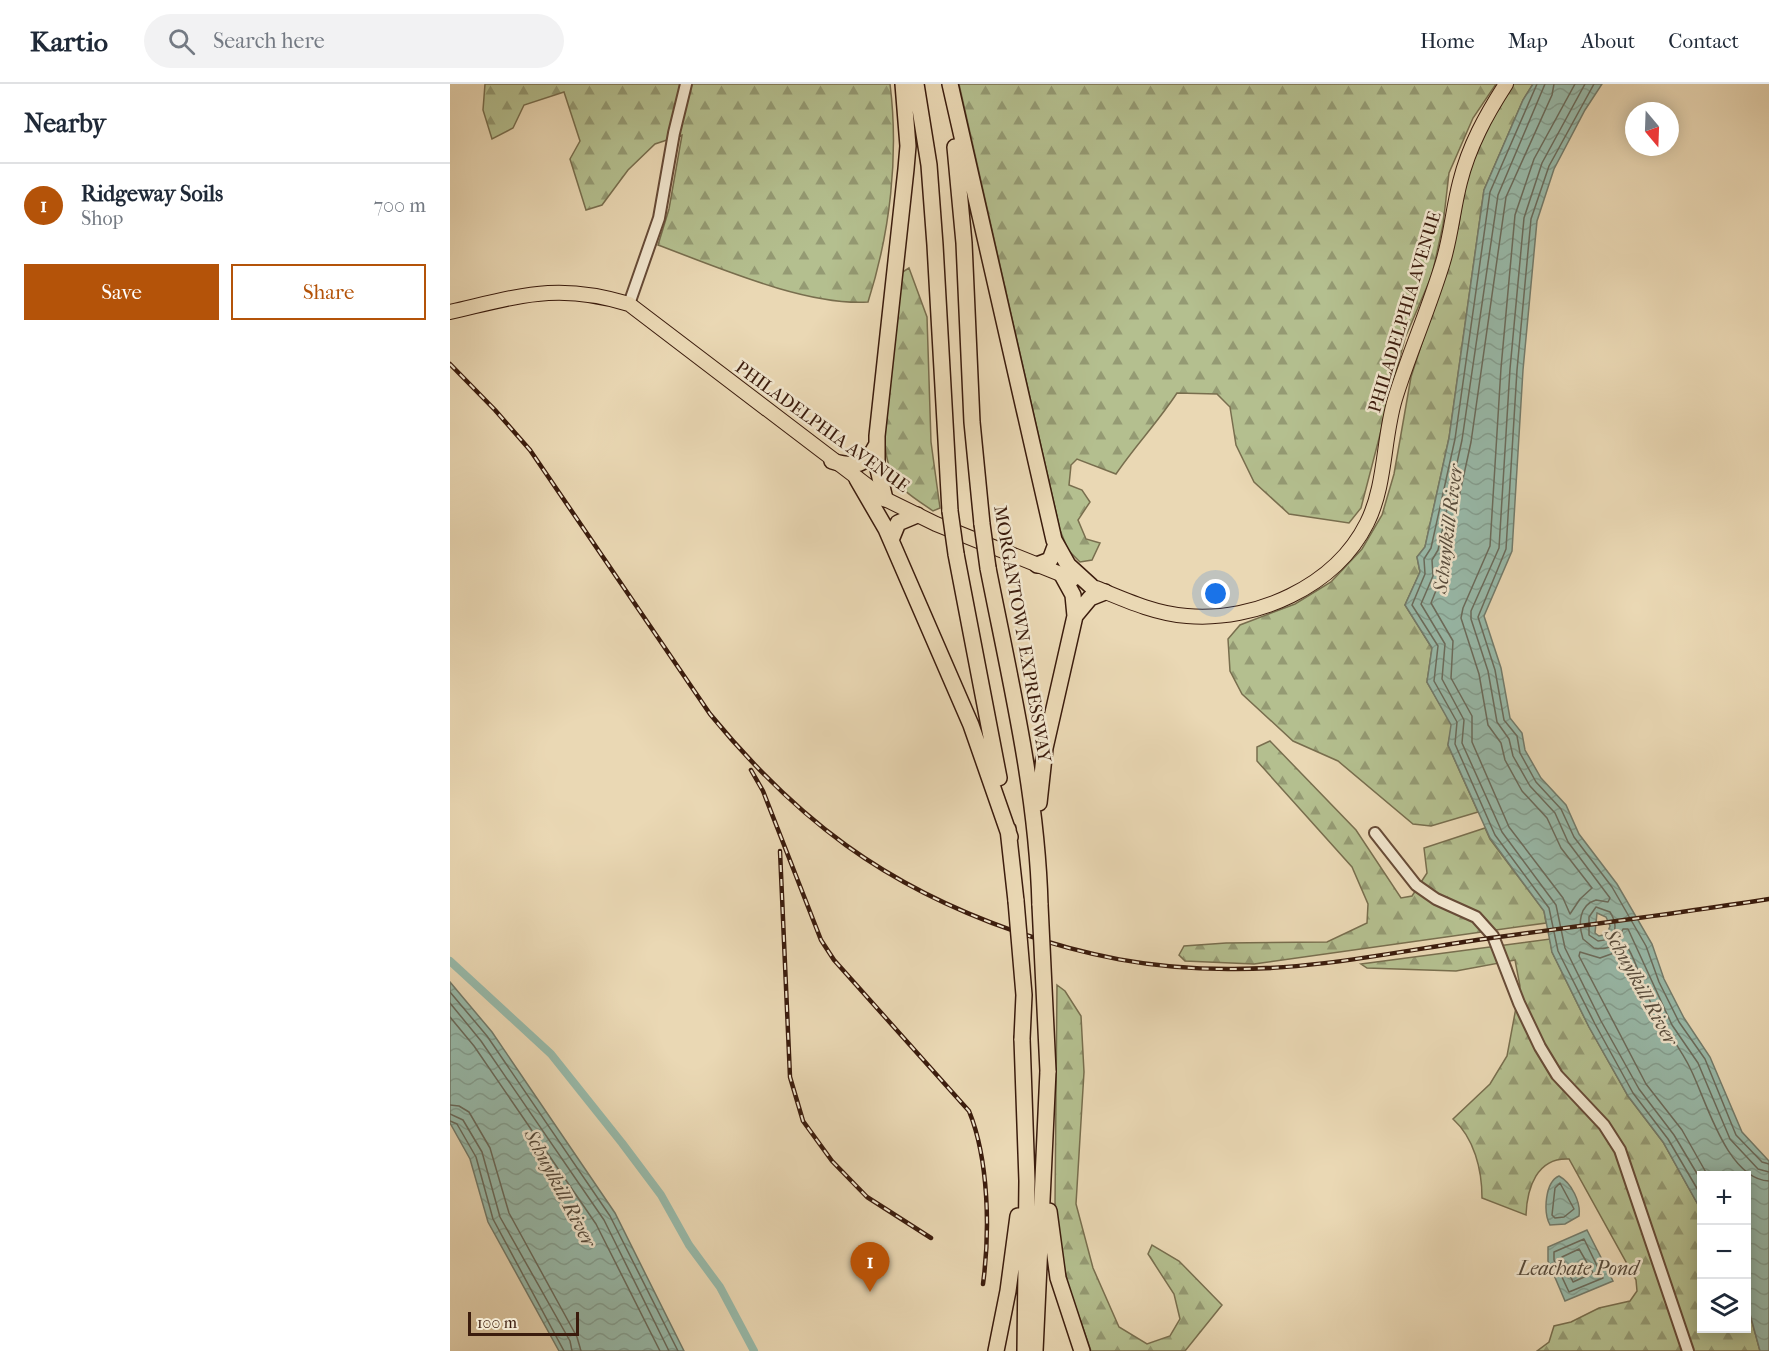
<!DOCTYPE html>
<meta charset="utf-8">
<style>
body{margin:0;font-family:"IM FELL French Canon",serif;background:#f2f2f3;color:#1f2937}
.controls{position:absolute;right:18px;bottom:18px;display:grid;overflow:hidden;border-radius:0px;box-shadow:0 3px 15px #0003}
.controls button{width:54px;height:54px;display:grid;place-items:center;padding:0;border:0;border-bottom:2px solid #e0e1e3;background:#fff;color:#1f2937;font:30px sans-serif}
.compass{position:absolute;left:1175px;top:18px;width:54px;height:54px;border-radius:50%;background:#fff;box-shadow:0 3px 15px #0003;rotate:161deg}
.scale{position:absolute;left:18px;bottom:15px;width:111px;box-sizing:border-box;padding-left:6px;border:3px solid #3b1c0d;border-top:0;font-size:16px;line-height:21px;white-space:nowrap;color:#3b1c0d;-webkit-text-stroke:4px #f1e6ce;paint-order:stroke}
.you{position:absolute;left:766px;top:510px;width:21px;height:21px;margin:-15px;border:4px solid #fff;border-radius:50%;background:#1a73e8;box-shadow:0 0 0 9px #1a73e833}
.badge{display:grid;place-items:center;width:39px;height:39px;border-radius:50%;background:#b45309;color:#fff;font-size:20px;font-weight:700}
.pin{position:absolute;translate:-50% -50px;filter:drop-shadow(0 2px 3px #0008)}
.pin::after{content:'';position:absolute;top:32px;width:21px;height:18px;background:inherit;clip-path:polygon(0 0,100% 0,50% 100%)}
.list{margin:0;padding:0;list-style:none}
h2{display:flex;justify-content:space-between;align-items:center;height:78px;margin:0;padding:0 24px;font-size:26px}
h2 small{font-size:20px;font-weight:400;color:#747a83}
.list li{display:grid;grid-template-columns:39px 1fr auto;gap:18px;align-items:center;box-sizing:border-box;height:84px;padding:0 24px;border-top:2px solid #e0e1e3}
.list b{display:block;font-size:22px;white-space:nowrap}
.list p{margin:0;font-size:20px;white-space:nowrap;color:#747a83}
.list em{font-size:20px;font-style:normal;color:#747a83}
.actions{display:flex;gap:12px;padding:18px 24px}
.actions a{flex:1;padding:14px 0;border:2px solid #b45309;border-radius:0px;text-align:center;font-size:21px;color:#b45309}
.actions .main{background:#b45309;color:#fff}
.icon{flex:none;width:33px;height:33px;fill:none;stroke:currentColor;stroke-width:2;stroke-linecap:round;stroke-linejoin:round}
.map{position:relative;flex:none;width:1319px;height:1267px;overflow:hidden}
header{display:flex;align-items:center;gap:36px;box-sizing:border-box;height:84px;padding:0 30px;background:#fff;border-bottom:2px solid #e0e1e3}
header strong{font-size:28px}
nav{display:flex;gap:33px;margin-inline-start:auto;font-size:21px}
.search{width:420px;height:54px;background:#f2f2f3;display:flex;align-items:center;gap:15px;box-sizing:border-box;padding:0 21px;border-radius:33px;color:#747a83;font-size:22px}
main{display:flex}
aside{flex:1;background:#fff}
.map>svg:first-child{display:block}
.forest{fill:url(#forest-firs);stroke:#786e4e;stroke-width:1.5}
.water{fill:url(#water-waves);stroke:#737b6b;stroke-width:1.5;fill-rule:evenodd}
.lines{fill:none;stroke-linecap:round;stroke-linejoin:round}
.shore{stroke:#6a6b5c;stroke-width:1.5}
.canal{stroke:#98baaa;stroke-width:8}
.minor-casing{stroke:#674b37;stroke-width:14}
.major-casing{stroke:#3b1c0d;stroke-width:16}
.highway-casing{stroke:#3b1c0d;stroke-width:18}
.minor{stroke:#f1e6ce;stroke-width:10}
.major{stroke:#ead8b4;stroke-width:14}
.highway{stroke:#ead8b4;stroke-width:15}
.rail-casing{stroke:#3b1c0d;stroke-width:4.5}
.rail{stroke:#f1e6ce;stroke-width:2;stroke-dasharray:7;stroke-linecap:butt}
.highway-bridge-casing{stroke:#3b1c0d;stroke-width:18;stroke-linecap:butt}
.highway-bridge{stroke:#ead8b4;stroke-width:15}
.labels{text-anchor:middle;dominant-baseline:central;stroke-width:5;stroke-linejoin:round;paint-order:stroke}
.street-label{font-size:18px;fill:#3b1c0d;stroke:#f1e6ce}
.water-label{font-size:20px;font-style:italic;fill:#574b3c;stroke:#f1e6ce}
</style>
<header>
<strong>Kartio</strong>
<div class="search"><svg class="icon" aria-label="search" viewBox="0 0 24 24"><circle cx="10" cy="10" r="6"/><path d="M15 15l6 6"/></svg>Search here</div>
<nav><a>Home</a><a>Map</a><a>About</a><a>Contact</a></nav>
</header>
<main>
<aside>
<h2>Nearby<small></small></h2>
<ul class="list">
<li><span class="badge">1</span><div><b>Ridgeway Soils</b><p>Shop</p></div><em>700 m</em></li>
</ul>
<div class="actions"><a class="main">Save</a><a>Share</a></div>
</aside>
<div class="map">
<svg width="1319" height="1267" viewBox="0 0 1319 1267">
<defs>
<pattern id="forest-firs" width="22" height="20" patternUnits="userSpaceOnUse" patternTransform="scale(1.5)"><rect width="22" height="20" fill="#b4bf8f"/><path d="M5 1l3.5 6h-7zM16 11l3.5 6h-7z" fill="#949a73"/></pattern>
<pattern id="water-waves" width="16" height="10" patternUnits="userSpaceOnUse" patternTransform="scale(1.5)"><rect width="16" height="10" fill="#98baaa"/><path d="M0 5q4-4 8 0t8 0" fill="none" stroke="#849f91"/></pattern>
</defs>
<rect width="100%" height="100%" fill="#ead8b4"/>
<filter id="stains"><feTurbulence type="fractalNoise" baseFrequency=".00333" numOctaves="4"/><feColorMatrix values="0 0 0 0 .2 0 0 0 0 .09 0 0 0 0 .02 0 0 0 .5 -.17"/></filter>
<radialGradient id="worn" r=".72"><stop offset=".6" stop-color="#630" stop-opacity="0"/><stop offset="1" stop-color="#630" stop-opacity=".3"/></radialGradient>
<path class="forest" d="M 35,0 L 440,0 C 449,72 440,149 418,218 C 356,222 267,183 208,161 L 219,125 L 232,51 L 205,60 L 178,86 L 152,121 L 136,126 L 120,75 L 130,57 L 114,8 L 74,21 L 63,44 L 42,55 L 33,26 Z
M 509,0 L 1046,0 L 1023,34 L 999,89 L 993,141 L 982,191 L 955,254 L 911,424 L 899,439 L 839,430 L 804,398 L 786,361 L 780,323 L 767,310 L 727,309 C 708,338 685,362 666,390 L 627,375 L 621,381 L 619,401 L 632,406 L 640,418 L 628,436 L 636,455 L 650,459 L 642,476 L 630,478 L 618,466 L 610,446 Z
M 1063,0 L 1083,0 L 1073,16 L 1034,106 L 999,354 L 975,463 L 967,473 L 970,488 L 955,521 L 982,564 L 977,598 L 1002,641 L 998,661 L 1028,728 L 981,742 L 963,740 L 888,677 L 843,657 L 792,610 L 780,587 L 778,555 L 790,541 L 845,520 L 881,498 L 912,465 L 932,431 L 944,390 L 961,293 L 996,185 L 1009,140 L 1015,98 L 1033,49 Z
M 459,184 L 477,233 L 481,358 L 490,424 L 483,427 C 469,417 449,406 442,390 C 422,347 445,239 451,189 Z
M 820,657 L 906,746 L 951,814 L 962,812 L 977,789 L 974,764 L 1035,744 L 1040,755 L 1094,827 L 1096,839 L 804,880 L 735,877 L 729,871 L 734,862 L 776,859 L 877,858 L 917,839 L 918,820 L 902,783 L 807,677 L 807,663 Z
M 1100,855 L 1102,868 L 1139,943 L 1178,1012 L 1213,1058 L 1251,1126 L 1252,1244 L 1296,1244 L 1297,1219 L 1310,1267 L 1087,1267 L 1099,1258 L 1104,1242 L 1121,1238 L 1149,1224 L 1180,1217 L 1187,1207 L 1186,1196 L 1119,1075 C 1087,1073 1077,1104 1076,1131 L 1032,1114 C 1032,1085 1024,1054 1003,1035 L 1040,1000 L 1057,972 L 1070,902 L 1065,876 L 1006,887 L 917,884 L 911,880 Z
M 607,901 L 615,907 L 631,932 L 634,988 L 626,1120 L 643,1184 L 669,1243 L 697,1260 L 720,1252 L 730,1235 L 724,1210 L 698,1170 L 702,1161 L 729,1177 L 772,1221 L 735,1267 L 641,1267 L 618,1201 L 610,1163 L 605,1122 Z"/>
<path class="water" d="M 1083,0 L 1152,0 L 1135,26 L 1104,85 L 1087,137 L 1073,286 L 1062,467 L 1034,532 L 1051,584 L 1060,634 L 1072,649 L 1075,666 L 1091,694 L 1116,721 L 1129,750 L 1167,800 L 1202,860 L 1214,895 L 1234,934 L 1260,973 L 1292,1048 L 1319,1077 L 1319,1267 L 1310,1267 L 1297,1219 L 1296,1092 L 1252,1092 L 1251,1126 L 1213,1058 L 1178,1012 L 1139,943 L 1102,868 L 1094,827 L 1040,754 L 998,661 L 1001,641 L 977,598 L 982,564 L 955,521 L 970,488 L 967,473 L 975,463 L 999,354 L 1034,106 L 1073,16 ZM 1147,829 L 1156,833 L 1160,842 L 1157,850 L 1149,852 L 1145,849 Z
M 0,898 L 42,948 L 165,1129 L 234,1267 L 109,1267 L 38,1138 L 20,1075 L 0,1039 Z
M 1109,1092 C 1122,1099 1131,1119 1129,1132 L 1115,1140 L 1100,1141 C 1093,1128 1095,1098 1109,1092 Z
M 1137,1146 L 1163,1197 L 1115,1217 L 1098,1177 L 1098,1163 Z"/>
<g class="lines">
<path class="shore" d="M 1087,0 L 1040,108 L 1005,355 L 981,464 L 974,475 L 975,490 L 962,521 L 988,562 L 984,597 L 1007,638 L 1005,660 L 1045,751 L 1099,824 L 1108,867 L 1145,940 L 1183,1009 L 1218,1055 L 1252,1113
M 1095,0 L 1048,111 L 1012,356 L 988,466 L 982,476 L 983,492 L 971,520 L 995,560 L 992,595 L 1014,636 L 1012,659 L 1052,748 L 1106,821 L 1115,864 L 1151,937 L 1189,1005 L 1224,1051 L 1252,1098
M 1104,0 L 1102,11 L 1056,113 L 1021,358 L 997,469 L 991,479 L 991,494 L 981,519 L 1003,557 L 1001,594 L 1022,632 L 1022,658 L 1059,743 L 1113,814 L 1120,830 L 1130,815 L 1142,804 L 1111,764 L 1097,734 L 1072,707 L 1055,676 L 1051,659 L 1038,641 L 1029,590 L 1011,534 L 1013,524 L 1040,462 L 1051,284 L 1065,131 L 1084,75 L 1125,0
M 1135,0 L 1092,79 L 1074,134 L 1060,285 L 1049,464 L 1021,527 L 1021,535 L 1038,587 L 1047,638 L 1059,655 L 1063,672 L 1080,702 L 1105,729 L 1118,758 L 1160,814 L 1158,818 L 1146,816 C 1129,821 1128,840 1133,855 L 1144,864 C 1161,867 1167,859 1173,845 L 1178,845 L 1222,941 L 1248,979 L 1280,1055 L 1308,1085 L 1319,1088
M 1144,0 L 1099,82 L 1081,135 L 1067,286 L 1056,465 L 1028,533 L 1045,586 L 1054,636 L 1067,652 L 1070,669 L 1086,698 L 1111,725 L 1124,753 L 1162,803 L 1196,862 L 1209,898 L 1229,938 L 1255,975 L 1286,1051 L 1312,1078 L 1319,1080
M 1146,823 L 1160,828 C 1169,842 1166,856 1148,857 L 1139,851 L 1139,833 Z
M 0,908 L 37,952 L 160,1132 L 228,1267
M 0,919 L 31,957 L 154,1136 L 219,1267
M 0,933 L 24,962 L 146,1140 L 210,1267
M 0,1021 L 9,1022 L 19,1028 L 40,1064 L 59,1129 L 127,1253 L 131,1267
M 0,1030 L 13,1036 L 32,1068 L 50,1133 L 120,1257 L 122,1267
M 0,1037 L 7,1040 L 26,1073 L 43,1135 L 114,1267
M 1258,1092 L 1232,1046 L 1196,1000 L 1129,872 L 1130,868 L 1150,874 L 1178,864 C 1189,883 1193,905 1203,923 C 1214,945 1231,964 1241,986 C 1256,1016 1277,1095 1319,1097
M 1110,1099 L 1124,1125 L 1114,1133 L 1105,1134 L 1102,1131 L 1105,1104 Z
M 1134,1155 L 1153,1194 L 1119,1208 L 1104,1176 L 1104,1168 Z
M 1129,1165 L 1143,1189 L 1123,1198 L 1112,1173 Z"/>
<path class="canal" d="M 0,877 L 101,970 L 172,1059 L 211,1111 L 239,1161 L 270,1203 L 304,1267"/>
<defs>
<path id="minor" d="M 179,220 L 209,134 L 224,49 L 236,0
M 925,749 L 966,801 L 986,815 L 1026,833 L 1043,852 L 1069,919 L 1090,963 L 1107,991 L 1154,1041 L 1170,1066 L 1238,1267"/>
<path id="major" d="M 0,228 C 70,212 107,198 179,220 L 435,415 L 486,440 L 623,495
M 646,504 C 675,516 706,530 737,532 C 805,538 885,503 917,439 C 936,401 933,355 945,315 C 959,269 979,225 993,178 C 1001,152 1003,125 1010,98 C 1019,62 1036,31 1056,0"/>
<path id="highway" d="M 466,0 L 479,81 L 485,161 L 500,427
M 500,0 L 604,456 L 618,481 L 641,502
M 505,63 L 514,159 L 522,338 L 532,440
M 382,377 C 405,384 416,382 427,360
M 407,395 L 436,445 L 521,641 L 560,753
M 435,415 L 427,381 L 427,352 L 456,85 L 458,62 L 453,0
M 441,456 L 448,439 L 467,431
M 506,470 L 549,694
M 587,481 L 600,476 L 606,460
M 538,484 C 560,596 587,707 590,821
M 625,532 L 640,514 L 655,508
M 589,719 L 595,664 L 625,532 L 623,511 L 612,491
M 558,745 L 566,817
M 572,955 L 577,1097 L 575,1267
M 599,1127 L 608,1194 L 632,1267
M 546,1267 L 558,1207 L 568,1132
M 585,1267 L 598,987"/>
</defs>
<use href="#minor" class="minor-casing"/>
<use href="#major" class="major-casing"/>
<use href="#highway" class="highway-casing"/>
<use href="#minor" class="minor"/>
<use href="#major" class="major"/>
<use href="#highway" class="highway"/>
<defs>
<path id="rail" d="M 0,280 L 45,326 L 80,366 L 260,630 C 347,736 435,802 564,847 C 636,872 701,885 778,885 C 864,886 950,867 1034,855 C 1129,842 1224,830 1319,815
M 301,686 L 313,707 L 371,856 L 384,876 L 519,1027 C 539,1076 540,1148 533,1200
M 330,767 L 340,993 L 353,1037 L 382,1077 L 417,1113 L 481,1154"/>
</defs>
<use href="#rail" class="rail-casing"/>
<use href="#rail" class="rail"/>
<defs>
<path id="highway-bridge" d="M 500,427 L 506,470
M 532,440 L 538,484
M 566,817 L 574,911 L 572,955
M 590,821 L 598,987"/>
</defs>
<use href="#highway-bridge" class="highway-bridge-casing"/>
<use href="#highway-bridge" class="highway-bridge"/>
</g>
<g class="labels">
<g class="street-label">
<text transform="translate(955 228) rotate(-73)">PHILADELPHIA AVENUE</text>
<text transform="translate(372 343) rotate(36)">PHILADELPHIA AVENUE</text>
<text transform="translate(572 550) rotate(80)">MORGANTOWN EXPRESSWAY</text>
</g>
<g class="water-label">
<text transform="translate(998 445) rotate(-83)">Schuylkill River</text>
<text transform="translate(1191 903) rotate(61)">Schuylkill River</text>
<text transform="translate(110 1104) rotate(62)">Schuylkill River</text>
<text x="1128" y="1184">Leachate Pond</text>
</g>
</g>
<rect width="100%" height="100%" filter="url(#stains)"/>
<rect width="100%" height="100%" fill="url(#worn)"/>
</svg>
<div class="controls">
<button>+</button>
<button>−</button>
<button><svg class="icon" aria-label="layers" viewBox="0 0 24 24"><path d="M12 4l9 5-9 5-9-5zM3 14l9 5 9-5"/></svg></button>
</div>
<svg class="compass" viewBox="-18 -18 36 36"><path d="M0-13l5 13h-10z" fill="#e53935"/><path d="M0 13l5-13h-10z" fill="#747a83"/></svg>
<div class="scale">100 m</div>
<div class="you"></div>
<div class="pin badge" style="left:420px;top:1208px">1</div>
</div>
</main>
